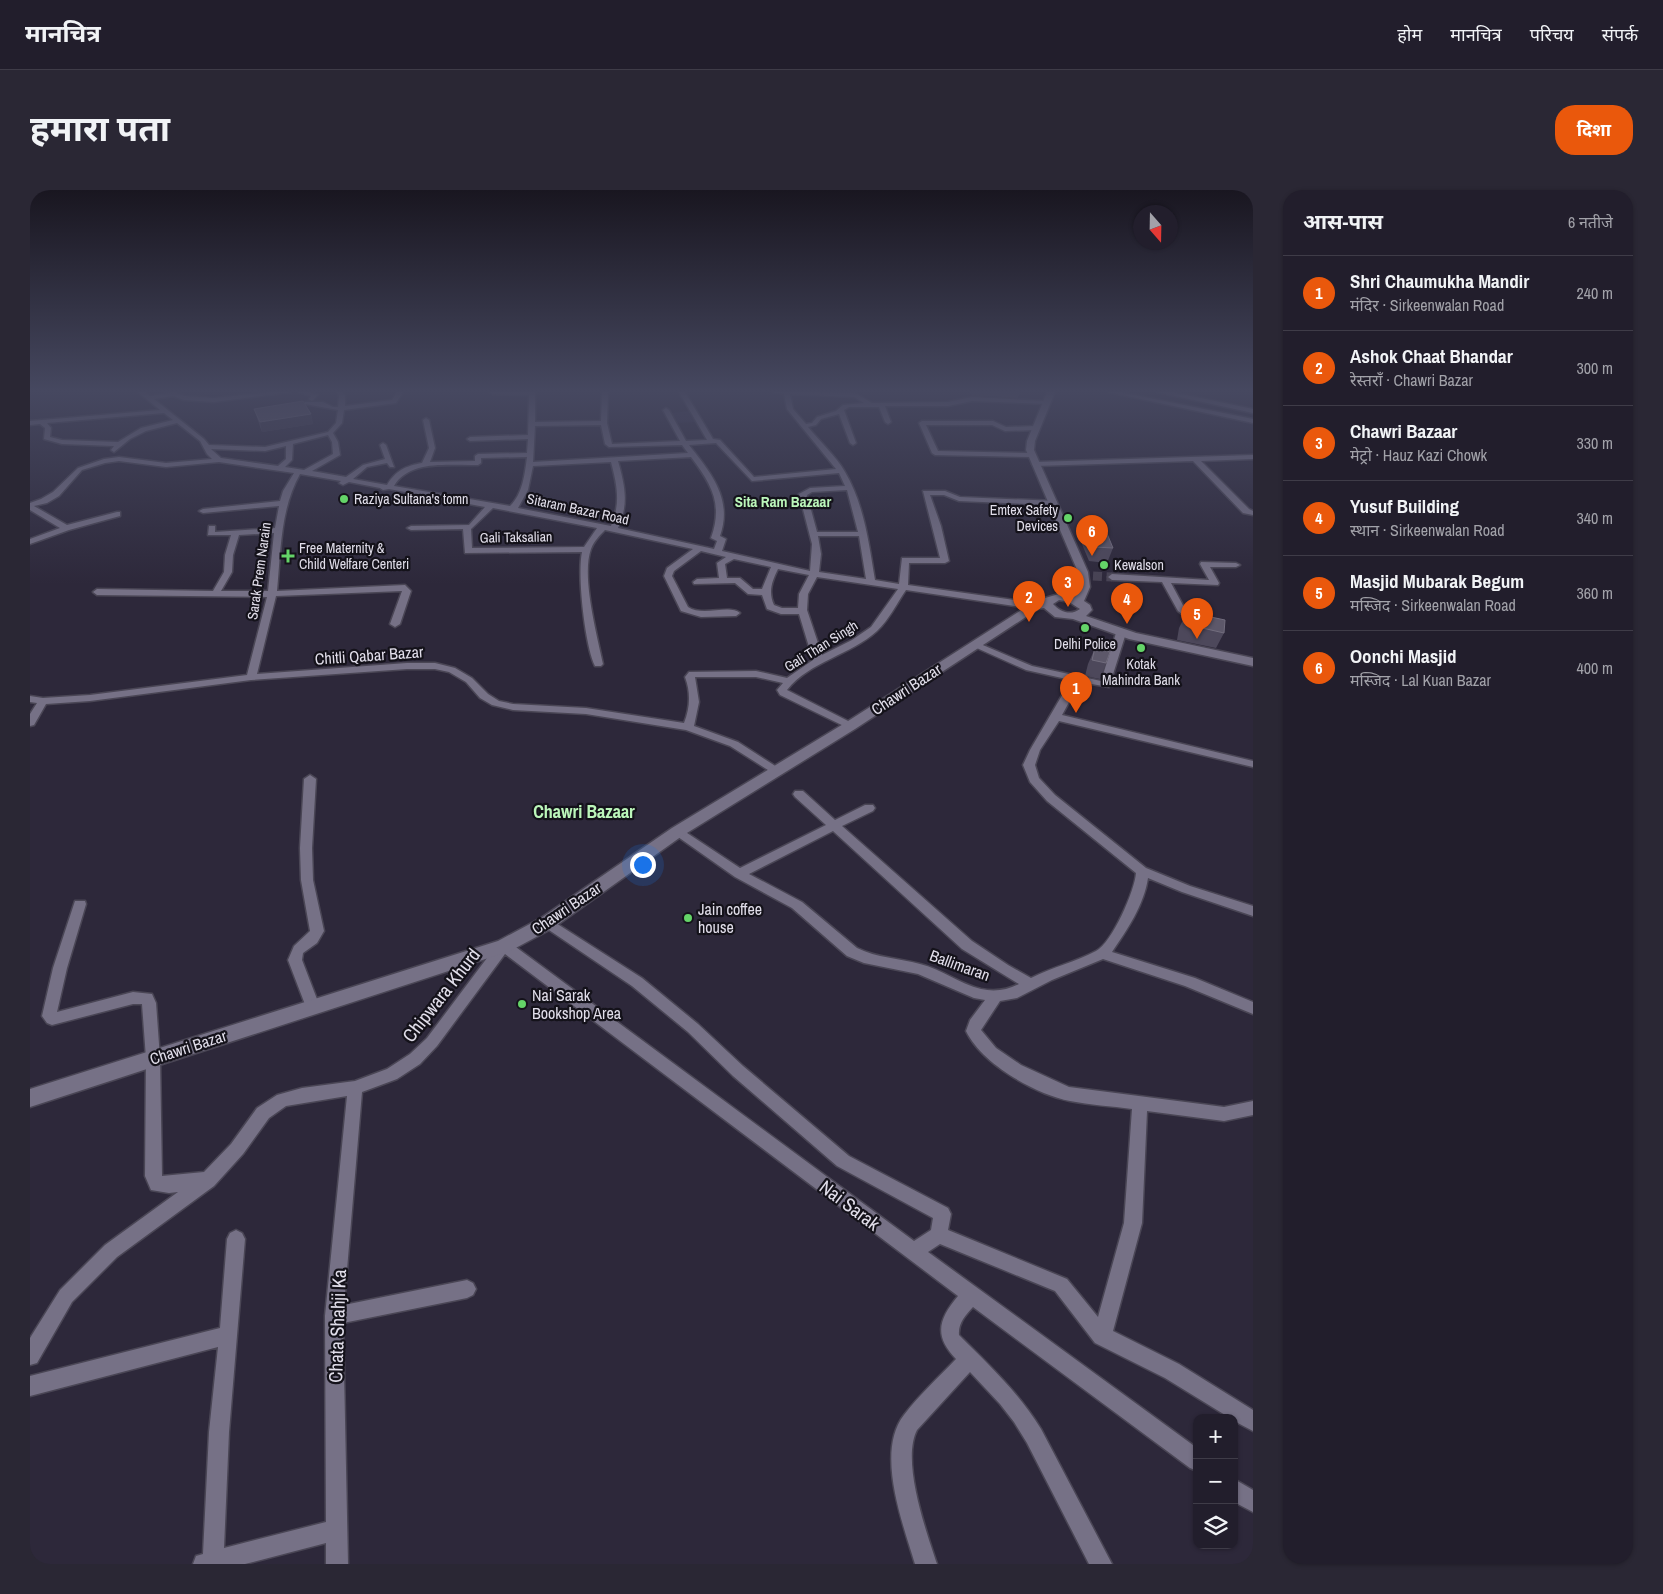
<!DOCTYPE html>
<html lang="hi">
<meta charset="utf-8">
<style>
body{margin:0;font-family:"Archivo Narrow","Noto Sans Devanagari",sans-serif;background:#2a2734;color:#f1f3f6}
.controls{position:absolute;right:15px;bottom:15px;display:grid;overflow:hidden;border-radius:10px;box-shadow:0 1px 4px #0004}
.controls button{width:45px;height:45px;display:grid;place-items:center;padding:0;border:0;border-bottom:1px solid #3f3c48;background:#221e2c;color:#f1f3f6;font:25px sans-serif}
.compass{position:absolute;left:1103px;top:15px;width:45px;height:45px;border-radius:50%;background:#221e2c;box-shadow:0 1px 4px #0004;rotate:160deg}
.you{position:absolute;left:612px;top:674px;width:18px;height:18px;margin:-12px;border:4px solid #fff;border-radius:50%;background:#1a73e8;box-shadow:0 0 0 8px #1a73e833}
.badge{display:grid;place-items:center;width:32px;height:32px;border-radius:50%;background:#ea580c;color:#fff;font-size:16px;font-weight:700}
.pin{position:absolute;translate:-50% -41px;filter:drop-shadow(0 1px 2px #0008)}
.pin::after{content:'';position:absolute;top:26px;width:18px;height:15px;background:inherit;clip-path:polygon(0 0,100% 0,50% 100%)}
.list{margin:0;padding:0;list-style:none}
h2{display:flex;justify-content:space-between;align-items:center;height:65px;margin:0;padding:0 20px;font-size:21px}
h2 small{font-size:16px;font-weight:400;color:#a2a2a9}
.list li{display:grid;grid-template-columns:32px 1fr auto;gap:15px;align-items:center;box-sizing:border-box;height:75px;padding:0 20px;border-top:1px solid #3f3c48}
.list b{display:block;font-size:19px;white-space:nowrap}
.list p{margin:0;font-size:16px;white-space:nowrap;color:#a2a2a9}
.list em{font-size:16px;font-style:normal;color:#a2a2a9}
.icon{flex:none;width:28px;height:28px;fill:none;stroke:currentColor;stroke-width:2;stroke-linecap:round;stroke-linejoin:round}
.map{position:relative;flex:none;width:1223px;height:1374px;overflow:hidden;border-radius:20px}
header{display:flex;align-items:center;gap:30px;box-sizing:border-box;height:70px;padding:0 25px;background:#221e2c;border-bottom:1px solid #3f3c48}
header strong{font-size:24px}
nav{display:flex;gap:28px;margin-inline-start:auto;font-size:18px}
.intro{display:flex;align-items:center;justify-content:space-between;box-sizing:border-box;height:120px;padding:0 30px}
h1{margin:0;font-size:35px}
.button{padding:12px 22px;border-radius:20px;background:#ea580c;color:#fff;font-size:18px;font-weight:700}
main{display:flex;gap:30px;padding:0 30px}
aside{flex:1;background:#221e2c;border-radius:20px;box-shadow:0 1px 4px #0004}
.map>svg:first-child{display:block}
.built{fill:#352f47}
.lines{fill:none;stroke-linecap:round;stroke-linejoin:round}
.minor-tunnel{stroke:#484354;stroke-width:9;stroke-dasharray:9 4.5;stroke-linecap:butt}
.minor-casing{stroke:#4a4655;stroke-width:3}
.tertiary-casing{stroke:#4a4655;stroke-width:3}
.minor{fill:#767186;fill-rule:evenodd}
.tertiary{fill:#767186;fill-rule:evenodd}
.wall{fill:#4d485b}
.shaded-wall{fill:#3a3547}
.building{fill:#5d586a;stroke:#726d7e}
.poi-dot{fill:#64d468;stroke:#14121a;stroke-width:2}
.labels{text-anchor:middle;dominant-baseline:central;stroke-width:4.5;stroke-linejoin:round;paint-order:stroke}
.far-poi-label{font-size:14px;fill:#e1deea;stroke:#14121a;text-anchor:start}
.far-street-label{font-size:14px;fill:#e1deea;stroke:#14121a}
.far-neighbourhood-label{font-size:15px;font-weight:bold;fill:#bbf6ba;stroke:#14121a}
.street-label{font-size:16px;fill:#e1deea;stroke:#14121a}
.poi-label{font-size:16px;fill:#e1deea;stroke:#14121a;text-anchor:start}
.neighbourhood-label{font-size:18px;font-weight:bold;fill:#bbf6ba;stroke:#14121a}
.near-street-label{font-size:19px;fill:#e1deea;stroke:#14121a}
</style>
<header>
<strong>मानचित्र</strong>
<nav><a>होम</a><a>मानचित्र</a><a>परिचय</a><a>संपर्क</a></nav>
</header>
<div class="intro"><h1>हमारा पता</h1><a class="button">दिशा</a></div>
<main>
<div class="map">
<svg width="1223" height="1374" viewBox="0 0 1223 1374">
<rect width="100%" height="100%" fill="#2d283a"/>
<path class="built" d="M 661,221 L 667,232 L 645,233 L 640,223 Z"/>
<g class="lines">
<path class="minor-tunnel" d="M 1063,386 L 1082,387"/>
<defs>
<path id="minor" d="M 108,202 L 115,202 L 120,206 L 144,202 L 155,206 L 184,208 L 241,202 L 261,202 L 184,212 L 154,210 L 143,206 L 124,209 L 174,249 L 179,255 L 235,257 L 298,242 L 306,233 L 308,220 L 275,214 L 275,212 L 293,212 L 303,217 L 308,217 L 309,206 L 307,202 L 313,202 L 315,206 L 315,216 L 362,210 L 367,202 L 373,202 L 366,213 L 314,220 L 312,233 L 303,243 L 308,252 L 310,265 L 282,281 L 316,287 L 333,275 L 355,269 L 350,255 L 353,253 L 356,255 L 364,277 L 360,277 L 357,273 L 337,277 L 323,289 L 357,295 C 366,280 376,276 392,273 L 399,258 L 393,230 L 396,228 L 399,230 L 405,258 L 400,272 L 445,271 L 445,266 L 448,264 L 497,263 L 498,249 L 440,251 L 437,249 L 440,247 L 498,245 L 499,205 L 462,204 L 459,202 L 505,202 L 505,232 L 571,231 L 572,202 L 578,202 L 577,233 L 582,254 L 650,251 L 633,220 L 636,218 L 639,220 L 656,251 L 677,250 L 649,202 L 655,202 L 683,249 L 690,250 L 724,287 L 806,279 L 757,219 L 754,204 L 743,202 L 825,203 L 842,213 L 918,212 L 942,207 L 1015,211 L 1017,214 L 942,211 L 918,216 L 855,216 L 861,232 L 858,234 L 855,232 L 849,217 L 819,217 L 814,220 L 826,253 L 823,255 L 820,253 L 809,224 L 791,229 L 786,235 L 778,237 C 790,252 806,266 815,282 C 834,314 839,354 845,390 L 869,394 L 872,368 L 910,368 L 893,301 L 915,301 L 930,307 L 1026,311 L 1027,313 L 1023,315 L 929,311 L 914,305 L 900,305 L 911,336 L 919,371 L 915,373 L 879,373 L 878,395 L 1005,413 L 1009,416 L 1005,419 L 876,400 C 867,413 859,430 847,441 C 821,465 780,471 757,500 L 824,534 L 825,536 L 820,539 L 750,505 L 747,500 L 753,493 L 726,487 L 665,487 L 669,512 L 664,536 L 708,552 L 750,579 L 752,581 L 750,583 L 746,585 L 700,556 L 656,540 L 556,524 L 483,520 L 462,515 L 450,508 L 436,492 L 419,482 L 405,479 L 377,479 L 221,490 L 60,511 L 16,514 L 4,535 L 0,536 L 0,524 L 7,513 L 0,512 L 0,506 L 13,508 L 60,505 L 217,485 L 237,407 L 67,405 L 63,402 L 67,399 L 183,401 L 194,382 L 195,365 L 201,345 L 178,345 L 179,336 L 185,336 L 185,342 L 245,338 L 249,316 L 173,323 L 169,321 L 173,319 L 250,311 L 253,301 L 264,283 L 189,272 L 136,277 L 89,271 L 75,273 L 52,280 L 29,306 L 17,313 L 4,316 L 37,335 L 87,322 L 90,322 L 90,326 L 39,340 L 0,354 L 0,349 L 30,338 L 0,320 L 0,313 L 11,309 L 23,302 L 48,278 L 74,269 L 89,267 L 136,273 L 182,269 L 177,264 L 170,251 L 147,233 L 116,241 L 100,249 L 84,262 L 81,260 L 84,256 L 32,254 L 14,249 L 15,238 L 10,234 L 0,235 L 0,231 L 130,220 ZM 760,204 L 824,207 L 834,213 L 813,215 L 806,221 L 787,227 L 782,233 L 776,234 L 763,219 ZM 134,223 L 143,230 L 111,238 L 88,252 L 32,250 L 20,247 L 21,238 L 17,233 ZM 571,235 L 575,254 L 579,257 L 652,255 L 658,263 L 503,272 L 505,236 ZM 298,245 L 302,252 L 303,264 L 274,280 L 255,277 L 262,270 L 263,254 ZM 686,253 L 722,291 L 809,283 L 815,296 L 780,298 L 769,304 L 782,354 L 780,381 L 692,361 L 696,349 L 690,346 C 703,309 681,283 659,255 ZM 256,256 L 256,269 L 248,276 L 191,268 L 181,259 L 235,261 ZM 497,267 C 495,282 493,304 480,316 L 364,296 C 380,269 420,276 448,275 L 451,273 L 451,268 ZM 661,267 C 682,295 693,314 681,348 L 687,351 L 684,359 L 588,338 C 599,314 595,296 588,271 ZM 581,272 C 587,295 591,313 581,336 L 488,318 L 498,300 L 503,276 ZM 270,284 L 311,291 L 309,293 L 313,295 L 319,292 L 350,298 L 353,300 L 359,299 L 455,317 L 439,335 L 381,336 L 377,338 L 381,340 L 433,339 L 435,363 L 552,362 C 547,384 555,456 565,476 L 571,476 L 573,474 C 567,445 551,386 561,359 C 564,351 570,345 575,340 L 663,359 L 637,378 L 634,386 L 651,421 L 671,427 L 706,426 L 710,423 C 699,414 673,427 658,417 L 642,386 L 644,381 L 671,361 L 696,367 L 687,373 L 689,388 L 667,389 L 663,392 L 664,394 L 705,393 L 718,404 L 732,405 L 737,419 L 751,424 L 769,424 L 783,470 L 757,488 L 726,481 L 659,482 L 655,487 C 661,503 660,518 654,533 L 556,518 L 483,514 L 469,511 L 458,504 L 442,488 L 425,478 L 405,473 L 377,473 L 227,484 L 246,406 L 372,401 L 360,434 L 365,437 L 370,434 L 381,401 L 375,395 L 247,401 C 251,360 250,320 270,284 ZM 817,300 L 828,342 L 787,342 L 777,305 L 782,302 ZM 463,318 L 567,338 L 554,357 L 442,358 L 441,339 ZM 244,343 L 238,401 L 191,401 L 202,382 L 203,365 L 209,345 ZM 788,346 L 829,346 L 836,389 L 789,382 L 791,364 ZM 704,369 L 741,377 L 732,399 L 723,399 L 710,388 L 697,388 L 695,374 ZM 748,379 L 779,385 L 769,404 L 768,418 L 752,418 L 744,415 C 738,402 742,391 748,379 ZM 787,387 L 868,399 L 841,437 L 822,450 L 792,465 L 777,420 L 778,404 Z
M 268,202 L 279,202 L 288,205 L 282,211 L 279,209 L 281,206 Z
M 1078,202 L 1090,202 L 1223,229 L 1223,233 Z
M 892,231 L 963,231 L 976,237 L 1006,236 L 1009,238 L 1006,240 L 975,241 L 962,235 L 896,235 L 908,261 L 1001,263 L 1004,265 L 1001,267 L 905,265 L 902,263 L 889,233 Z
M 1223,265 L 1223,269 L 1171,271 L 1219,319 L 1223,321 L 1223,325 L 1213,323 L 1163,271 L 1005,276 L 1002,274 L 1005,272 Z
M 1171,372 L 1206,373 L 1210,375 L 1206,377 L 1180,377 L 1189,393 L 1188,395 L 1141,393 L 1156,421 L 1152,424 L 1148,421 L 1132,392 L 1082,390 L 1078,387 L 1082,384 L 1179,390 L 1170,374 Z
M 1091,440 L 1096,443 L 1079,497 L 1050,492 L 1032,525 L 1223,571 L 1223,577 L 1029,531 L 1010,560 L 1005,575 L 1009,588 L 1025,605 L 1116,678 L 1160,696 L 1223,716 L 1223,726 L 1152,702 L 1118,688 C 1114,715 1097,740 1082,762 L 1165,788 L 1223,812 L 1223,824 L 1155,796 L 1073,769 L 1022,790 L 987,808 L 970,811 L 951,840 L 966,858 L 991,875 L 1039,897 L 1194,917 L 1223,911 L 1223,925 L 1194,931 L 1117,921 L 1112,1033 L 1083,1141 L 1149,1174 L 1223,1220 L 1223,1241 L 1204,1231 L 1204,1228 L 1200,1228 L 1135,1188 L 1065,1153 L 1025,1101 L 910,1054 L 898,1062 L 1167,1258 L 1167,1281 L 1160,1278 L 943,1117 C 935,1126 928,1133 929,1145 C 959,1175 989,1203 1011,1239 L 1082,1374 L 1059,1374 L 997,1253 L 984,1232 L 970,1214 L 940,1182 L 887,1240 C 871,1271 896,1341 907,1374 L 885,1374 C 873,1334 845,1262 874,1225 C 889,1205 909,1187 926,1169 C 904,1146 908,1130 928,1106 L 475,764 L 407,856 L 390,874 L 367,889 L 332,902 L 314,1115 L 437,1090 L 443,1093 L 446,1099 L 443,1105 L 437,1108 L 313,1133 L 318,1374 L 296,1374 L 296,1353 L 215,1374 L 163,1374 L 166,1366 L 173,1364 L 179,1242 L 188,1157 L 0,1206 L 0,1186 L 190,1138 L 197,1049 L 200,1043 L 206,1040 L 212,1043 L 215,1049 L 199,1242 L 194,1358 L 296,1332 L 295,1126 L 317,906 L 256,916 L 239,928 L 213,964 L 184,996 L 87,1067 L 42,1112 L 7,1173 L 0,1175 L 0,1148 L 30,1100 L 75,1055 L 148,1002 L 139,1003 L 121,1000 L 115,986 L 116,868 L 112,814 L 103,814 L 22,835 L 17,833 L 12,826 L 23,778 L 44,714 L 45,711 L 55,711 L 56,714 L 37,778 L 27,822 L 103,802 L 122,804 L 126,813 L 130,868 L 132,986 L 174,982 L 201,954 L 227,918 L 247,905 L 272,898 L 325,891 L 357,879 L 380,864 L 397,848 L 469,752 L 474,751 L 479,752 L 884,1051 L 901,1040 L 903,1028 L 807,976 L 703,886 L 658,842 L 602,796 L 513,736 L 511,733 L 513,730 L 518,728 L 612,788 L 668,834 L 713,876 L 819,966 L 918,1018 L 921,1024 L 918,1040 L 1037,1089 L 1068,1127 L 1094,1033 L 1102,919 C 1081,916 1060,915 1040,911 C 1005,904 952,874 936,841 L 940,830 L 955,810 L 944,808 L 888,784 L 834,773 L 817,766 L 762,718 L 705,687 L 641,642 L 647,638 L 651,639 L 710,678 L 796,635 L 765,607 L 763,604 L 765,601 L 773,601 L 805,630 L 835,615 L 843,615 L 845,618 L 843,621 L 812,636 L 942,751 L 978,775 L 1001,788 C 1022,777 1046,772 1066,761 C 1082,753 1105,700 1106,683 L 1017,611 L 1000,592 L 993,575 L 1000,560 L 1041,490 L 996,480 L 940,455 L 942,453 L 948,453 L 1002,476 L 1071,491 L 1086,443 ZM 803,641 L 932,759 L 989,794 C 977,800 965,802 951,799 C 930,794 911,779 890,774 C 869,768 847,768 827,758 L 772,712 L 719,684 Z
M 280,585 L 286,589 L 282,658 L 283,690 L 294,741 L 287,753 L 273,763 L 272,770 L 290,817 L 288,821 L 283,823 L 278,821 L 276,817 L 258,770 L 264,756 L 280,741 L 271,690 L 270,658 L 274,589 Z
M 1204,1289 L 1223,1300 L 1223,1322 L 1204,1312 Z"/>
<path id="tertiary" d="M 1017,202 L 1025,202 L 1005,251 L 1004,260 L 1058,382 L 1060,397 L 1054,411 L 1060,415 L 1062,420 L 1056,426 L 1106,443 L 1223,468 L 1223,476 L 1099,449 L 1043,429 L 1025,427 L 1014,418 L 1008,419 L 825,539 L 652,646 L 523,738 L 480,761 L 0,917 L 0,899 L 468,751 L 511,728 L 642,638 L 815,533 L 1001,414 L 1013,411 L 1015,408 L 1029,404 L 1044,406 L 1048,397 L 1048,382 L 996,260 L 997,251 ZM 1029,410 L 1039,412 L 1050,419 C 1041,426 1030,422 1023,414 Z
M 1127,202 L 1142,202 L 1223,219 L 1223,223 Z"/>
</defs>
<use href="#minor" class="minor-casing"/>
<use href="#tertiary" class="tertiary-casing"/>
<use href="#minor" class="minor"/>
<use href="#tertiary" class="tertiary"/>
</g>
<path class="wall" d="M 940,202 L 990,202 L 988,208 L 941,205 Z
M 224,219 L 281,224 L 283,234 L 232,242 L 227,228 Z
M 1054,333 L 1083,358 L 1077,373 L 1059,371 L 1049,347 Z
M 1157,422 L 1194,443 L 1186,458 L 1147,450 L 1149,438 Z
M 1065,458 L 1076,473 L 1070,489 L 1055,486 L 1058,474 Z"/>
<path class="shaded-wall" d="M 281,224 L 283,234 L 232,242 L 230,232 Z"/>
<path class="building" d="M 273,211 L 281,224 L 230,232 L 224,219 Z
M 1054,333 L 1073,334 L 1083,358 L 1064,357 Z
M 1157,422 L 1195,430 L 1194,443 L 1155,434 Z
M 1065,458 L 1080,462 L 1076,473 L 1062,470 Z"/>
<linearGradient id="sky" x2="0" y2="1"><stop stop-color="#191620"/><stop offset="0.51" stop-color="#464860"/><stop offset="1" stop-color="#464860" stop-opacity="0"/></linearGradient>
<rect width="1223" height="394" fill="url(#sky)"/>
<g class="poi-dot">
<circle cx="314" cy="309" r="5"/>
<circle cx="1038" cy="328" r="5"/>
<path d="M255.5 358.5h5v5h5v5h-5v5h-5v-5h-5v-5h5z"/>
<circle cx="1074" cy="375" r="5"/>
<circle cx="1055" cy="438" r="5"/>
<circle cx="1111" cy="458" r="5"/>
<circle cx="658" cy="728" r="5"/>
<circle cx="492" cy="814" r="5"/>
</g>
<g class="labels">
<g class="far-poi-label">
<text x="324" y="309">Raziya Sultana's tomn</text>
<text x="1028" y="320" text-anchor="end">Emtex Safety<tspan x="1028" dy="16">Devices</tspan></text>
<text x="269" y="358">Free Maternity &amp;<tspan x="269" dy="16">Child Welfare Centeri</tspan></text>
<text x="1084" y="375">Kewalson</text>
<text x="1055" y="454" text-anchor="middle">Delhi Police</text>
<text x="1111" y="474" text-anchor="middle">Kotak<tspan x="1111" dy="16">Mahindra Bank</tspan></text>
</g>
<g class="far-street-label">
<text transform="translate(548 319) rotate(12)">Sitaram Bazar Road</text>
<text transform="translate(486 347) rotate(-1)">Gali Taksalian</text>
<text transform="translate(229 381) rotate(-82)">Sarak Prem Narain</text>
<text transform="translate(791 456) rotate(-32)">Gali Than Singh</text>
</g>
<g class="far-neighbourhood-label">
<text x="753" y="311">Sita Ram Bazaar</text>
</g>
<g class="street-label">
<text transform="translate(339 465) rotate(-4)">Chitli Qabar Bazar</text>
<text transform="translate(876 499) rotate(-33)">Chawri Bazar</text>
<text transform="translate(536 718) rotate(-34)">Chawri Bazar</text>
<text transform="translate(930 775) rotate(20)">Ballimaran</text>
<text transform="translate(158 857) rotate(-18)">Chawri Bazar</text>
</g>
<g class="poi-label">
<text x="668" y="719">Jain coffee<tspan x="668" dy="18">house</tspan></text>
<text x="502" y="805">Nai Sarak<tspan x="502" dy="18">Bookshop Area</tspan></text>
</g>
<g class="neighbourhood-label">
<text x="554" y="621">Chawri Bazaar</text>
</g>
<g class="near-street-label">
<text transform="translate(411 805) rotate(-52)">Chipwara Khurd</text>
<text transform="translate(820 1015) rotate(37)">Nai Sarak</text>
<text transform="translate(307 1136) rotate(-88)">Chata Shahji Ka</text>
</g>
</g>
</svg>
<div class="controls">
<button>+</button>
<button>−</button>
<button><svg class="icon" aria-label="layers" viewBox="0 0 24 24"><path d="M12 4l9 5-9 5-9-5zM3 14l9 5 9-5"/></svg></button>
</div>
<svg class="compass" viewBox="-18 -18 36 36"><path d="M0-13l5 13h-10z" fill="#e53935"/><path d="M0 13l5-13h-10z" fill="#a2a2a9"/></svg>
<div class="you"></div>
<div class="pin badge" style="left:1046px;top:523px">1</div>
<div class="pin badge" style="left:999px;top:432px">2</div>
<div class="pin badge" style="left:1038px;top:417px">3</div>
<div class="pin badge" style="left:1097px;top:434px">4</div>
<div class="pin badge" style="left:1167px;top:449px">5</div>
<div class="pin badge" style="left:1062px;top:366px">6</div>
</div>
<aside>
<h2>आस-पास<small>6 नतीजे</small></h2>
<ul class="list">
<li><span class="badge">1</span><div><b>Shri Chaumukha Mandir</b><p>मंदिर · Sirkeenwalan Road</p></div><em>240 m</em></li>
<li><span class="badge">2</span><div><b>Ashok Chaat Bhandar</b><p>रेस्तराँ · Chawri Bazar</p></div><em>300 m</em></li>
<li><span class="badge">3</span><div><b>Chawri Bazaar</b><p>मेट्रो · Hauz Kazi Chowk</p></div><em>330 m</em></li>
<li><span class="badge">4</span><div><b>Yusuf Building</b><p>स्थान · Sirkeenwalan Road</p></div><em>340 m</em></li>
<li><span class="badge">5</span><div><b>Masjid Mubarak Begum</b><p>मस्जिद · Sirkeenwalan Road</p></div><em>360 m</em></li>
<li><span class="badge">6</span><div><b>Oonchi Masjid</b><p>मस्जिद · Lal Kuan Bazar</p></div><em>400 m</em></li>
</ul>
</aside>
</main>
